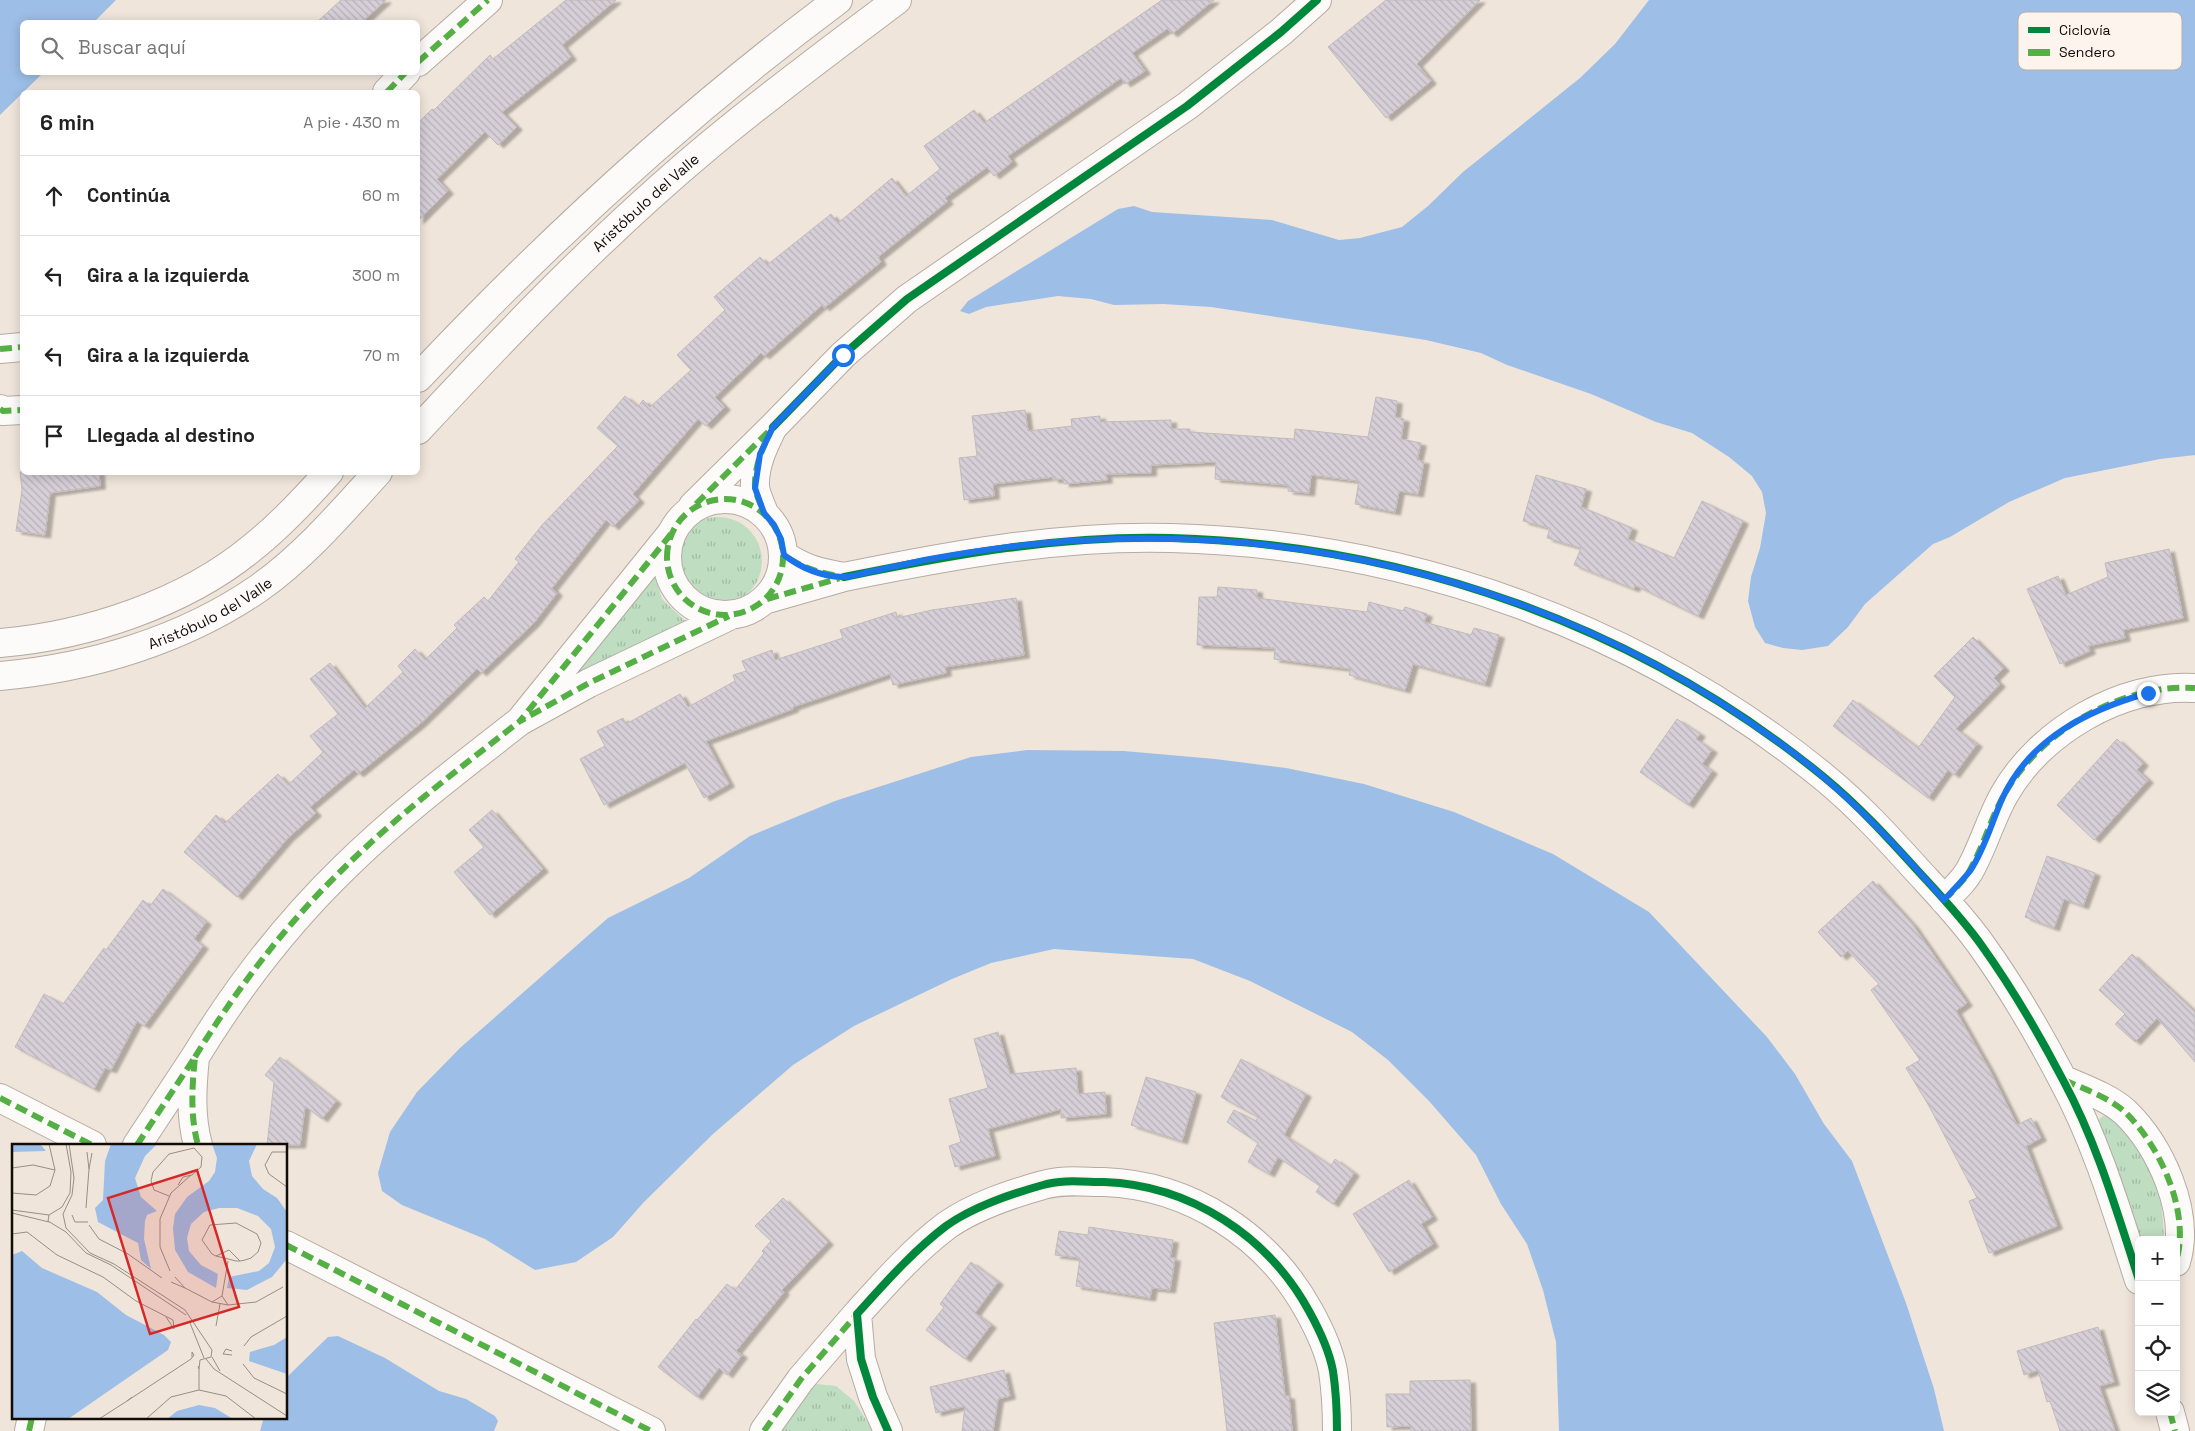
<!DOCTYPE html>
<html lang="es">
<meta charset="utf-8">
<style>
body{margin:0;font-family:"Space Grotesk",sans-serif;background:#f6f6f6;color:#222}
.controls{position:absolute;right:15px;bottom:15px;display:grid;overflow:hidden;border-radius:8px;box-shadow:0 2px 12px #0003}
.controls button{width:45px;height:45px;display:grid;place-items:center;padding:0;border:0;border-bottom:1px solid #e0e0e0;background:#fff;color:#222;font:25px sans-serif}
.stop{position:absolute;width:15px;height:15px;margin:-11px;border:4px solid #1a73e8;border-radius:50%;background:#fff}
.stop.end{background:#1a73e8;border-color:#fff;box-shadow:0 1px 5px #0008}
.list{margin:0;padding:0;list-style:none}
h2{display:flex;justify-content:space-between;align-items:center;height:65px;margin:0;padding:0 20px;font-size:21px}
h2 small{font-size:16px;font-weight:400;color:#767676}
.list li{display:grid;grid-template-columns:32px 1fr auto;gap:15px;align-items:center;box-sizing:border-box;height:80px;padding:0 20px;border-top:1px solid #e0e0e0}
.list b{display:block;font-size:19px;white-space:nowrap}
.list em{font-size:16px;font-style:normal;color:#767676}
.icon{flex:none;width:28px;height:28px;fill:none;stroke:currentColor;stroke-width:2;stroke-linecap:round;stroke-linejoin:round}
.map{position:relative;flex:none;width:2195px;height:1431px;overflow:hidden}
.search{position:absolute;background:#fff;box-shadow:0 2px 12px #0003;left:20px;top:20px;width:400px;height:55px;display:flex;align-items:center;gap:12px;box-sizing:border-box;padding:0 18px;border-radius:8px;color:#767676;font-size:19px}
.panel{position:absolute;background:#fff;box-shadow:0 2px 12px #0003;left:20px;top:90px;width:400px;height:385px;border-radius:8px}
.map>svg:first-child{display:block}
.grass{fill:url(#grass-tufts)}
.water{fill:#9dbee7}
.building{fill:url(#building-back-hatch);stroke:#c0bbbb;filter:url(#shadow)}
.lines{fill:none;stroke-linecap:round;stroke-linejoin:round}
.street-casing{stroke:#b4aba3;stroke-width:30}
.secondary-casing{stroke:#b4aba3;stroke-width:30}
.street{stroke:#fdfbf9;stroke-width:28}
.secondary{stroke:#fdfbf9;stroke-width:28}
.quiet{stroke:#54b044;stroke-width:6;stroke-dasharray:12 6;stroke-linecap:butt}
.cycleway-casing{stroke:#fcf4ed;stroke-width:11}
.cycleway{stroke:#00873e;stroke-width:8}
.route{stroke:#1a73e8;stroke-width:6}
.labels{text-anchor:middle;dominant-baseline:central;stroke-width:4.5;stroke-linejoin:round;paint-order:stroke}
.street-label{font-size:15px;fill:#120c06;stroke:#fcf4ed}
.inset-road{fill:none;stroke:#978e85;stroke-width:1}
.view{fill:#d62828;fill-opacity:0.15;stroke:#d62828;stroke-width:2.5}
.inset-edge{fill:none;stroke:#120c06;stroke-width:2.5}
.key{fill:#fcf4ed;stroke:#b6aea8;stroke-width:1}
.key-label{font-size:14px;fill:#120c06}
</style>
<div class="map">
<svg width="2195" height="1431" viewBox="0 0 2195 1431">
<defs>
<pattern id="grass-tufts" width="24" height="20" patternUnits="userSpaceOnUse" patternTransform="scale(1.25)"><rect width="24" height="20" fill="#beddc1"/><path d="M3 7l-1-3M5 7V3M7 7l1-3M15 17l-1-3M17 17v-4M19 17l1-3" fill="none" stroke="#a2bca4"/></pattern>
<pattern id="building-back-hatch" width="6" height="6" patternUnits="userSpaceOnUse" patternTransform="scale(1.25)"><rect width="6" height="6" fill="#d6cfd8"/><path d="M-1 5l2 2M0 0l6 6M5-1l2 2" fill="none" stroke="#b7b1b8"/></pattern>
<filter id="shadow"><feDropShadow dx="5.5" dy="3" stdDeviation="1" flood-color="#0004"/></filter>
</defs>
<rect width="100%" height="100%" fill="#f0e5da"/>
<path class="grass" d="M674 561a44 44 0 1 1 88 0a44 44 0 1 1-88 0Z
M 654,574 L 662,599 L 685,621 L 684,627 L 563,689 Z
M 2103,1116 L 2114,1117 C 2149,1162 2163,1181 2164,1240 L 2139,1240 L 2097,1121 Z
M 816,1384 L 836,1386 L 854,1401 L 873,1431 L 772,1431 L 803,1391 Z"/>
<path class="water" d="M 0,0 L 116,0 L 94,22 L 22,22 L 22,72 L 43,73 L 0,115 Z
M 1649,0 L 2195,0 L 2195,455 L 2160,459 L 2065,478 L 2009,502 L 1950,537 L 1933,544 L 1865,604 L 1848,627 L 1828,646 L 1802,650 L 1783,648 L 1765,643 L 1755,627 L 1748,601 L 1751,577 L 1760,548 L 1766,513 L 1762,492 L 1752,476 L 1729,457 L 1692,433 L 1656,422 L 1591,394 L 1507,365 L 1481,353 L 1426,340 L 1211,307 L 1163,304 L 1114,305 L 1091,299 L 1058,296 L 986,307 L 969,314 L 960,311 L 968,301 L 1118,209 L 1134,206 L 1152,212 L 1272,220 L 1339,240 L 1360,238 L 1402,227 L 1428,206 L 1463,172 L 1580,78 L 1615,44 Z
M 1027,750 L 1124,751 L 1215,759 L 1286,768 L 1364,784 L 1454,812 L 1553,854 L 1649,912 L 1767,1037 L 1795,1074 L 1824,1124 L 1852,1161 L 1906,1303 L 1934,1389 L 1944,1431 L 1559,1431 L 1556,1342 L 1543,1290 L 1527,1244 L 1501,1204 L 1476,1155 L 1429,1101 L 1388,1060 L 1352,1032 L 1250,981 L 1193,959 L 1054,949 L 991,963 L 952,979 L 854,1026 L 793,1065 L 713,1134 L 644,1202 L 613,1237 L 576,1262 L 535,1270 L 485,1239 L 402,1205 L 382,1191 L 378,1173 L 390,1132 L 417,1092 L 460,1048 L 608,918 L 689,878 L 750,836 L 835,801 L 971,757 Z
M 338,1336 L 385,1358 L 439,1391 L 466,1399 L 495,1416 L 498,1421 L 494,1431 L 260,1431 L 264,1417 L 286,1417 L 286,1378 L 328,1337 Z"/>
<path class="building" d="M 341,0 L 386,0 L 362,22 L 317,22 Z
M 566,0 L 616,0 L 562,45 L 571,57 L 502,112 L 517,127 L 498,145 L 485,132 L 437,179 L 448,191 L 418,221 L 418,123 L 432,109 L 434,110 L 490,55 L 493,59 Z
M 1162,0 L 1214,0 L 1172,34 L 1167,29 L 1132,53 L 1145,71 L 1125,84 L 1121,78 L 1008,156 L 1012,162 L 994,176 L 987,167 L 945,198 L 948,201 L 878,257 L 881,262 L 824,308 L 822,305 L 764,356 L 761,353 L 715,397 L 725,407 L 706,426 L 698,419 L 633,494 L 639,500 L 613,527 L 606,520 L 552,588 L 557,593 L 534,623 L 481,673 L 477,669 L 421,723 L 358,774 L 354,770 L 310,807 L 316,813 L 288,838 L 237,897 L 184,852 L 216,815 L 225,823 L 278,774 L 288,785 L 323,752 L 310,736 L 338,714 L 310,679 L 330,663 L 365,708 L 403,672 L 398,666 L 415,649 L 425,660 L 457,628 L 454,625 L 484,597 L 488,601 L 519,562 L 515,559 L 542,525 L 618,446 L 597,428 L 625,396 L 638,407 L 643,400 L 650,407 L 691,370 L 677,355 L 725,310 L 714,297 L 760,257 L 767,265 L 831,214 L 838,223 L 892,178 L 906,196 L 940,169 L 924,146 L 974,110 L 984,123 Z
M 1386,0 L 1480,0 L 1417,64 L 1431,81 L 1386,118 L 1328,47 Z
M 1376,397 L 1397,401 L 1395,417 L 1404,419 L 1401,439 L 1421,443 L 1417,460 L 1424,461 L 1418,494 L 1399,491 L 1395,512 L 1355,504 L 1359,481 L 1311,475 L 1309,493 L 1288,491 L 1288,485 L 1215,479 L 1216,462 L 1151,465 L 1151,473 L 1106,474 L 1107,480 L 1064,484 L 1063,479 L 1053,480 L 1053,477 L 993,484 L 994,496 L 964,500 L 959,458 L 977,456 L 972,416 L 1025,410 L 1028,431 L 1072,426 L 1071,419 L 1100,416 L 1100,422 L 1171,420 L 1171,429 L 1190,429 L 1190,432 L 1294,439 L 1295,429 L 1368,437 Z
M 20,472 L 99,472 L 100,486 L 50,493 L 45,535 L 16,531 L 22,490 Z
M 1536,475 L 1586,489 L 1581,507 L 1632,528 L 1628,539 L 1674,558 L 1702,501 L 1743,521 L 1698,616 L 1635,585 L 1634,589 L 1574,565 L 1581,548 L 1547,538 L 1550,528 L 1523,521 Z
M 2169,549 L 2183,618 L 2123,630 L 2125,638 L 2088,646 L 2090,651 L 2060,664 L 2027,589 L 2058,576 L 2066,595 L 2108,577 L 2105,563 Z
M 1218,587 L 1257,590 L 1257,598 L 1367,612 L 1369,602 L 1403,611 L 1405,607 L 1427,614 L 1424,622 L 1471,635 L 1474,628 L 1499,635 L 1485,684 L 1413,664 L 1405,690 L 1349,675 L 1351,669 L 1274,659 L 1275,648 L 1197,645 L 1199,597 L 1217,597 Z
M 1016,598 L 1024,655 L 945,667 L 946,673 L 893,685 L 890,674 L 793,707 L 793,709 L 706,741 L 729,784 L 704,798 L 685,763 L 604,805 L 580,759 L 605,746 L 597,731 L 623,718 L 626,724 L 680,694 L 688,707 L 735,681 L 733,675 L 746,671 L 742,661 L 772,650 L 775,660 L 843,638 L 840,630 L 896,612 L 897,618 L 932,610 Z
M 1973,637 L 2004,668 L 1994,678 L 2000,684 L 1956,729 L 1977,744 L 1954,775 L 1948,770 L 1928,798 L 1833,726 L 1853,700 L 1918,748 L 1955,697 L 1934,676 Z
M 1677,719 L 1700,734 L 1696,739 L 1712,750 L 1702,764 L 1712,771 L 1688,805 L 1640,772 Z
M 2117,739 L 2143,763 L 2137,770 L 2148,780 L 2094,840 L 2057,805 Z
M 492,810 L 543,869 L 490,915 L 454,872 L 484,847 L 469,830 Z
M 2047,856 L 2095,873 L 2083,906 L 2064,899 L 2054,928 L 2025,917 Z
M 1873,881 L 1913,925 L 1967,1003 L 1956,1011 L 1990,1071 L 2017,1125 L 2031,1118 L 2041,1138 L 2026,1146 L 2057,1226 L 1989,1253 L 1969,1201 L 1977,1198 L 1929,1106 L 1906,1068 L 1920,1060 L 1871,990 L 1879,984 L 1848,951 L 1841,957 L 1818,932 Z
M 163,889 L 206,922 L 194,939 L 203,946 L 144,1026 L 137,1021 L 111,1070 L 105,1068 L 94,1089 L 15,1047 L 44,994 L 63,1004 L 104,948 L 106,950 L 143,900 L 150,906 Z
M 2132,954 L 2195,1012 L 2195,1062 L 2157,1018 L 2135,1042 L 2115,1024 L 2125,1014 L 2099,990 Z
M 998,1032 L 1010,1074 L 1076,1068 L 1078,1094 L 1105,1092 L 1106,1114 L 1061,1118 L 1061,1109 L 988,1129 L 995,1156 L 955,1167 L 949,1146 L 961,1142 L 949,1099 L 988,1088 L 974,1039 Z
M 280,1057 L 336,1101 L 322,1119 L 305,1106 L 300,1145 L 267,1145 L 274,1082 L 265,1075 Z
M 1241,1059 L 1306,1094 L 1284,1135 L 1331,1166 L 1335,1159 L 1354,1173 L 1333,1204 L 1316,1192 L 1320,1186 L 1278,1157 L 1269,1174 L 1248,1162 L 1258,1143 L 1227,1122 L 1234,1110 L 1256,1121 L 1258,1117 L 1221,1097 Z
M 1146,1077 L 1196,1092 L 1182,1141 L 1131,1125 Z
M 1409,1180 L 1432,1217 L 1421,1224 L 1433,1244 L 1389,1272 L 1353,1214 Z
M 783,1198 L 828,1242 L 782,1290 L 784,1292 L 736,1351 L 742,1355 L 727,1375 L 719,1368 L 697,1397 L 658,1367 L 696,1319 L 697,1320 L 727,1284 L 735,1290 L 764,1253 L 762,1251 L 771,1241 L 755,1226 Z
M 1089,1227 L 1173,1240 L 1170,1258 L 1175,1258 L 1170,1290 L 1152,1288 L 1150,1298 L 1076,1286 L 1080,1258 L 1055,1255 L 1059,1231 L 1088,1235 Z
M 971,1262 L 998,1282 L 975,1313 L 991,1325 L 965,1359 L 926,1330 L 944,1307 L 940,1304 Z
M 1275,1315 L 1285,1396 L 1289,1396 L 1292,1431 L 1227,1431 L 1214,1323 Z
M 2098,1327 L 2114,1382 L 2099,1386 L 2115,1431 L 2060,1431 L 2050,1401 L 2047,1402 L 2038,1370 L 2024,1375 L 2017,1351 Z
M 1004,1370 L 1010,1396 L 998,1399 L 993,1431 L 962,1431 L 965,1406 L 936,1413 L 930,1387 Z
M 1470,1380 L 1471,1431 L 1411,1431 L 1411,1426 L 1387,1427 L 1386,1394 L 1410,1394 L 1410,1381 Z"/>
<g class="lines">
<defs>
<path id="street" d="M 418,62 L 488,0
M 387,92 L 406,72
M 0,349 L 22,347
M 0,409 L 3,411 L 22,410
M 773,427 L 843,355 L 907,299 L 1187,106 L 1281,32 L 1317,0
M667 557a58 58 0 1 1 116 0a58 58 0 1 1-116 0Z
M 693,506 L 773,427 C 764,445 754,465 755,487 C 756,495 761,505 764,513
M 671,534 L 520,721 L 589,683 L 729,616
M 844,577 C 952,555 1060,535 1171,538 C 1408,544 1641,627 1825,778 C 1859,806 1888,838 1918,871 C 1940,895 1963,919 1982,946 C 2012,988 2039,1034 2063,1080 C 2097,1143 2117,1212 2139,1280
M 767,599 L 844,577 C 821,573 803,569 784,555
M 1944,900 C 1954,890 1965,880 1971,868 C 1984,844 1991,818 2004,795 C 2039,732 2122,683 2195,688
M 195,1057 C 237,988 287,923 345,867 C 399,814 460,768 520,721
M 2064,1080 C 2084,1089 2108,1097 2125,1112 C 2160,1146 2191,1212 2176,1262
M 0,1098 L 92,1145
M 137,1145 L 195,1057 C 192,1087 190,1116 198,1145
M 286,1245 L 651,1431
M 2170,1412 L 2175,1431
M 29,1431 L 32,1417
M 764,1431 L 801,1379 L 857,1314
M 888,1431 L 873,1397 L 861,1359 L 857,1314 C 885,1283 913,1251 946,1226 C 974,1206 1011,1194 1043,1185 C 1062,1179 1085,1182 1104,1182 C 1190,1185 1268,1236 1309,1311 C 1319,1329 1329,1350 1333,1371 C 1336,1391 1337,1411 1337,1431"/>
<g id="secondary">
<path d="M 418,378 C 548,240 686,113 838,0"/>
<path id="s1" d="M 418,430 C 509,332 603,234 706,148 C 768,96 833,48 897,0"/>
<path d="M 0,643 C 86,636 186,603 253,547 C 281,525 305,499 329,472"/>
<path id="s2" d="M 0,676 C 90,668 184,640 259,588 C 304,556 341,513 378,472"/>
</g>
</defs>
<use href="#street" class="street-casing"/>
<use href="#secondary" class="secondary-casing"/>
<use href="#street" class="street"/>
<use href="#secondary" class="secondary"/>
<path class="quiet" d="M 418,62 L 488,0
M 387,92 L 406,72
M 0,349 L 22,347
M 0,409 L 3,411 L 22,410
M667 557a58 58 0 1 1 116 0a58 58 0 1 1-116 0Z
M 696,504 L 773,427 C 764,445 754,465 755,487 C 756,495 761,505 764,513
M 671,534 L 520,721 L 589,683 L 729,616
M 767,599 L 844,577 C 821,573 803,569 784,555
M 1944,900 C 1954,890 1965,880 1971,868 C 1984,844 1991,818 2004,795 C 2039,732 2122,683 2195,688
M 195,1057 C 237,988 287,923 345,867 C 399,814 460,768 520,721
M 2064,1080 C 2084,1089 2108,1097 2125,1112 C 2160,1146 2191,1212 2176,1262
M 0,1098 L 92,1145
M 137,1145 L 195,1057 C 192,1087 190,1116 198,1145
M 286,1245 L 651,1431
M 2170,1412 L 2175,1431
M 29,1431 L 32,1417
M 764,1431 L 801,1379 L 857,1314"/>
<defs>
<path id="cycleway" d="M 773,427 L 843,355 L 907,299 L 1187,106 L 1281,32 L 1317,0
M 844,577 C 952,555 1060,535 1171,538 C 1408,544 1641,627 1825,778 C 1859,806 1888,838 1918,871 C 1940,895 1963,919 1982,946 C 2012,988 2039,1034 2063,1080 C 2097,1143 2117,1212 2139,1280
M 888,1431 L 873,1397 L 861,1359 L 857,1314 C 885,1283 913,1251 946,1226 C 974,1206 1011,1194 1043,1185 C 1062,1179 1085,1182 1104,1182 C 1190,1185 1268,1236 1309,1311 C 1319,1329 1329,1350 1333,1371 C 1336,1391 1337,1411 1337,1431"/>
</defs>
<use href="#cycleway" class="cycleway-casing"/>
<use href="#cycleway" class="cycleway"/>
</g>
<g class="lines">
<path class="route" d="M 843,355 L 773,427 L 760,454 L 755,488 L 764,513 L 774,525 L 781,539 L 784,555 C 801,568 820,576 842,577 C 850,577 860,574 868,572 C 888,568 909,563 930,559 C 991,548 1053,540 1115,539 C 1333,533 1553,592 1735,712 C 1767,734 1799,755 1828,781 C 1870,817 1907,858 1944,900 C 1953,890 1962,881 1970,871 C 1985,849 1992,821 2003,797 C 2031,738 2088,710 2148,693"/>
</g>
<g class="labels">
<g class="street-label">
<text stroke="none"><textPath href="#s1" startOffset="322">Aristóbulo del Valle</textPath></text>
<text stroke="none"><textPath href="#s2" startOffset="221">Aristóbulo del Valle</textPath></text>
</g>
</g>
<g transform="translate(12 1144)">
<rect width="275" height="275" fill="#f0e5da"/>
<path d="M 0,0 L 28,0 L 34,7 L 0,8 ZM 99,0 L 145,0 L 133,12 L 123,34 L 129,53 L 145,67 L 135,71 L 133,77 L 132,95 L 139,125 L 129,116 L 126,99 L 86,78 L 83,64 L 91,56 L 93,17 ZM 200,0 L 245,0 L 237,17 L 240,32 L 251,45 L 265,54 L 275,68 L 275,115 L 260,133 L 235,146 L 215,144 L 217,133 L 247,127 L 257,119 L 263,103 L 259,85 L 246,72 L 225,64 L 207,64 L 192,68 L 179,80 L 175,94 L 177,107 L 189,121 L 206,130 L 204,144 L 176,128 L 163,106 L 161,84 L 163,70 L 175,53 L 197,37 L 203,28 L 205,14 ZM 10,107 L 30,124 L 85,148 L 114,171 L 152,191 L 159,198 L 156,206 L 56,275 L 0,275 L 0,111 ZM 275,193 L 275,230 L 237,217 L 238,208 L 262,201 ZM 187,261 L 203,264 L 221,275 L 155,275 L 165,267 Z" fill="#9dbee7"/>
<path class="inset-road" d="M 54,0 L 59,28 L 58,49 L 50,63 L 37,71 L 36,77 L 54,88 L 74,109 L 99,121 L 174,171M 57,0 L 62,34 L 60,51 L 51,70 L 54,84 L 78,109 L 102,120 L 173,166 L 200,206 L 199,213 L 188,216 L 187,225 L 186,222M 75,8 L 77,25 L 80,9M 275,8 L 260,8 L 253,21 L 257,30 L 275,43M 0,24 L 21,21 L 43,26M 0,49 L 24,51 L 38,42 L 43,26 L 37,0M 157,52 L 142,46 L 139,37 L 141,28 L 157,10 L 182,4 L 190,13 L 189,23 L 180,31 L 171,33 L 166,41M 74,64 L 77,25M 0,66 L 37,71M 0,69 L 37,78M 60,71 L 63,78 L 76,78M 77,81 L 87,95 L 116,110 L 150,134M 0,90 L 15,88 L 45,111 L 91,133 L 124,157 L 161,176 L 162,185 L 154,173M 204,112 L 224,117 L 228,117 L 233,116 L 239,114 L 246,108 L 249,99 L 245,90 L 224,79 L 198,81 L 190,96 L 200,110 L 204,112 L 217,106 L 228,117M 158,127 L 148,103 L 148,75 L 159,49 L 179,31M 159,138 L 173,144 L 163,133M 173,144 L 200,158M 210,152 L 200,158 L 216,161 L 210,152 L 216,117M 216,161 L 244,158 L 271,143M 178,179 L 192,214M 204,182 L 208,160M 232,202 L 239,193 L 275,172M 220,211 L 211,210 L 214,205 L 220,207M 200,213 L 208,227M 194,215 L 202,225 L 275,272M 231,220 L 242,234 L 275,250M 187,225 L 187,246M 120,253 L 115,257 L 176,217 L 179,215 L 182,211 L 180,208 L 180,213M 87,275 L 115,257M 134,275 L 159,253 L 187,246 L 214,252 L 244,275"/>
<path class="view" d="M 185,26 L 227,163 L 138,190 L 96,54 Z"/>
<rect width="275" height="275" class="inset-edge"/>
</g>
<rect x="2018" y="12" width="164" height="58" rx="8" class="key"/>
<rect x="2028" y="27" width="22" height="6" fill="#00873e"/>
<rect x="2028" y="49" width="22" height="7" fill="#54b044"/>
<g class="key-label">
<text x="2059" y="35">Ciclovía</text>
<text x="2059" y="57">Sendero</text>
</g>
</svg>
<div class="controls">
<button>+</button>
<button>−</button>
<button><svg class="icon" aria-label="locate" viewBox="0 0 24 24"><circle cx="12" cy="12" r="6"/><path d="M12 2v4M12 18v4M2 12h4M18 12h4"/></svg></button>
<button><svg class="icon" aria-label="layers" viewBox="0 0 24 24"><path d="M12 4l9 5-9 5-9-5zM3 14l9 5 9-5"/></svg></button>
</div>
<div class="stop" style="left:843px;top:355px"></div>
<div class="stop end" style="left:2148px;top:693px"></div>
<div class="search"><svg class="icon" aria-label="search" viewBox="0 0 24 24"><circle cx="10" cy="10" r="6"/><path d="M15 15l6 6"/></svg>Buscar aquí</div>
<section class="panel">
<h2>6 min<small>A pie · 430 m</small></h2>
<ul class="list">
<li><svg class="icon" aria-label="ahead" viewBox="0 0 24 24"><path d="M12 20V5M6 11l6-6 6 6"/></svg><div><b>Continúa</b></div><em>60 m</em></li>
<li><svg class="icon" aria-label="left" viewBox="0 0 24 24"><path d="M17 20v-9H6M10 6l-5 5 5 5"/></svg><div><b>Gira a la izquierda</b></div><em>300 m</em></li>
<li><svg class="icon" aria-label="left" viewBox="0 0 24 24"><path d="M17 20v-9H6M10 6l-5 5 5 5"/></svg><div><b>Gira a la izquierda</b></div><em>70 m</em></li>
<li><svg class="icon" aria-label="arrive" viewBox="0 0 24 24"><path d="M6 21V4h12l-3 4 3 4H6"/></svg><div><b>Llegada al destino</b></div></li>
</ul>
</section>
</div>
